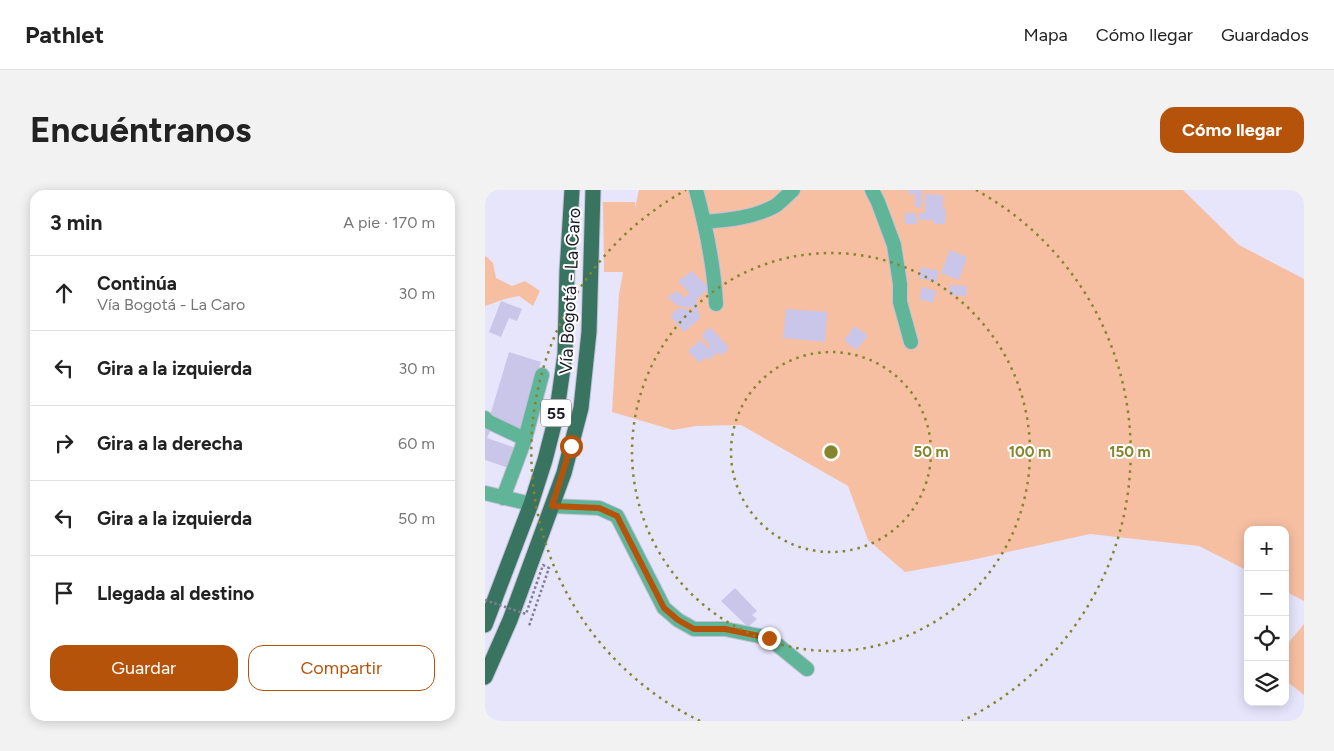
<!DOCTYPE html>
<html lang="es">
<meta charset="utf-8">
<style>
body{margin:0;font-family:Figtree,sans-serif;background:#f2f2f2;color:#222}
.controls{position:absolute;right:15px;bottom:15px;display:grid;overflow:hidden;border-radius:10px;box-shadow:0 2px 12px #0003}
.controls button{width:45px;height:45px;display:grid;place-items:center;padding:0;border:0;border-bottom:1px solid #e0e0e0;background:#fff;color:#222;font:25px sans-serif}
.stop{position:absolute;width:15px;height:15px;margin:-11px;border:4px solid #b45309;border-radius:50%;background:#fff}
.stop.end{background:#b45309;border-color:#fff;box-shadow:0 1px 5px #0008}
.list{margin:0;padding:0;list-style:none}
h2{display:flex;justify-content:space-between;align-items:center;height:65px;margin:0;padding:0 20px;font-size:21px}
h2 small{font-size:16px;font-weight:400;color:#767676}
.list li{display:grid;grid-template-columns:32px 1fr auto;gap:15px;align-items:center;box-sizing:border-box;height:75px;padding:0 20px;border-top:1px solid #e0e0e0}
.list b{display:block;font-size:19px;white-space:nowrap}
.list p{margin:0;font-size:16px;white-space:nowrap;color:#767676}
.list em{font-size:16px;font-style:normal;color:#767676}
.actions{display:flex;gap:10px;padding:15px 20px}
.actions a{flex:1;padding:11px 0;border:1px solid #b45309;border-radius:15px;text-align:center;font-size:18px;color:#b45309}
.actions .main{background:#b45309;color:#fff}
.icon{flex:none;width:28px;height:28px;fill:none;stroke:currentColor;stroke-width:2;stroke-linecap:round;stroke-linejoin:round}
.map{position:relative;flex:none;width:819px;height:531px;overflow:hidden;border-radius:15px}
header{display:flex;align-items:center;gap:30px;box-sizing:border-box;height:70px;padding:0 25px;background:#fff;border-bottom:1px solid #e0e0e0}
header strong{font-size:24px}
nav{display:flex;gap:28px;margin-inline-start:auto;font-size:18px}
.intro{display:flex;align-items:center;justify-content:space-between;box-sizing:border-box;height:120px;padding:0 30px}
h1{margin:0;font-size:35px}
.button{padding:12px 22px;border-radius:15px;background:#b45309;color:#fff;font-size:18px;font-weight:700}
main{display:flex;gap:30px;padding:0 30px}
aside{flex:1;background:#fff;border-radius:15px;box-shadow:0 2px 12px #0003}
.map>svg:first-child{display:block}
.green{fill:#f6bfa2}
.building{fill:#c9c6ea}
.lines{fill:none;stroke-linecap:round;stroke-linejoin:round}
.minor-casing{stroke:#c2c1d6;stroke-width:16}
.major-casing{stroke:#c2c1d6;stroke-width:17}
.minor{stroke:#60b497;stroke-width:14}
.major{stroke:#397460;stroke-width:15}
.path-bridge{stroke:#817f91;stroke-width:2.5;stroke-dasharray:2.5 2.5;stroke-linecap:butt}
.route{stroke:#b45309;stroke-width:6}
.ring{fill:none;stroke:#85852e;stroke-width:2.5;stroke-dasharray:2.5 5}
.labels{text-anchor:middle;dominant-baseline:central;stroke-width:4;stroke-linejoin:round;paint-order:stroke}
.shield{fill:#fff;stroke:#605f68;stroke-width:1}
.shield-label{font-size:16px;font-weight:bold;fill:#1c1b28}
.street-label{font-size:18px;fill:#1c1b28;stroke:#fff}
.centre{fill:#85852e;stroke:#fff;stroke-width:2.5}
.ring-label{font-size:15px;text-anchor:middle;font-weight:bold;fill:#85852e;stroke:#fff;stroke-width:4;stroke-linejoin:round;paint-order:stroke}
</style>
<header>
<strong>Pathlet</strong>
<nav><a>Mapa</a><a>Cómo llegar</a><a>Guardados</a></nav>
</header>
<div class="intro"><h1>Encuéntranos</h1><a class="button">Cómo llegar</a></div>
<main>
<aside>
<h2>3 min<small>A pie · 170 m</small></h2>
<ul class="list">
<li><svg class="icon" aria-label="ahead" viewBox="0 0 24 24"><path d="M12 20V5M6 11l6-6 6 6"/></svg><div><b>Continúa</b><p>Vía Bogotá - La Caro</p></div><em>30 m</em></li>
<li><svg class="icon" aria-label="left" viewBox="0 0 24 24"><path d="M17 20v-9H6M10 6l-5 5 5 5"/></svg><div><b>Gira a la izquierda</b></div><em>30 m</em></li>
<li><svg class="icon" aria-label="right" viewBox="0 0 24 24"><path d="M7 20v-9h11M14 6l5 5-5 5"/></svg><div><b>Gira a la derecha</b></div><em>60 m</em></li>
<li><svg class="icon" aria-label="left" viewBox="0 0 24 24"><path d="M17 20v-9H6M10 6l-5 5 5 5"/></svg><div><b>Gira a la izquierda</b></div><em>50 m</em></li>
<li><svg class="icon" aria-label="arrive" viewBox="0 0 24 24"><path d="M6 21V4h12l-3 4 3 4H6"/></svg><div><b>Llegada al destino</b></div></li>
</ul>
<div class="actions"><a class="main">Guardar</a><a>Compartir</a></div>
</aside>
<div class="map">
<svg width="819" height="531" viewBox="0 0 819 531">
<rect width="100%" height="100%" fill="#e7e5fc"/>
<path class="green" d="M 154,0 L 698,0 L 754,55 L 819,89 L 819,411 L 800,401 L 800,340 L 763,340 L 763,381 L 714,356 L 605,344 L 487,370 L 420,382 L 383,350 L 363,296 L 256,235 L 211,236 L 188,240 L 127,222 L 134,104 L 138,82 L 119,82 L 118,12 L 150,12 L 150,18 Z
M 1,66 L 8,73 L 11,88 L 27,96 L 40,91 L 55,101 L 48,116 L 34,106 L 20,109 L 0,116 L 0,67 Z
M 819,434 L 819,505 L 800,490 L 800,457 Z"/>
<path class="building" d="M 423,0 L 437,0 L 436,18 L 430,17 L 430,4 L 423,4 Z
M 440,4 L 458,5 L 458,19 L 461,19 L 460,34 L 449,34 L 449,30 L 434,30 L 434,23 L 440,23 Z
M 420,23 L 431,23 L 432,34 L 420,34 Z
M 465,60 L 482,67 L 474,90 L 456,83 Z
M 436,77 L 454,81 L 451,92 L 434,88 Z
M 207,81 L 224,98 L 211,110 L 215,128 L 199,142 L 185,126 L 194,118 L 209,121 L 209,118 L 193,116 L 182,107 L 192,101 L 200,108 L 204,103 L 193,91 Z
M 465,95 L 482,96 L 481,106 L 464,105 Z
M 437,97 L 451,101 L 448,113 L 434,109 Z
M 16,111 L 37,119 L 32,131 L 24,128 L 16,147 L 4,142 Z
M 301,119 L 342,122 L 340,152 L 298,148 Z
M 370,136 L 383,146 L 371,160 L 359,150 Z
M 225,137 L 244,158 L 236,166 L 233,162 L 224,170 L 221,167 L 214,173 L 203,161 L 215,150 L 223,158 L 226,156 L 216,146 Z
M 24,162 L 56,172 L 36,238 L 4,229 Z
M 0,237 L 6,239 L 2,248 L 31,258 L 24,278 L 0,270 Z
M 250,398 L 272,421 L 267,425 L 272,429 L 263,437 L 236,411 Z"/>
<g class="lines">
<defs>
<path id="minor" d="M 211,0 C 221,37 229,76 231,114
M 387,0 L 393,12 L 409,55 L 415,94 L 415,112 L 426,152
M 219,32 C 243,30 268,28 290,16 C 296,12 302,5 308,0
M 0,228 L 2,231 L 40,249
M 0,303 L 46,314
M 18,308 L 40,249 L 57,185
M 67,316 L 114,318 L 132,326 L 179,418 L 193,430 L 209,439 L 240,439 L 284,448 L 322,479"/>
<path id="major" d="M 0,435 L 46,314 L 60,270 L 71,227 L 80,164 L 82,81 L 87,0
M 0,487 L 25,430 L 79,283 L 96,218 L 104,142 L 108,0"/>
</defs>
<use href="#minor" class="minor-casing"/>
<use href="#major" class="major-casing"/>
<use href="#minor" class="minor"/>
<use href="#major" class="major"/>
<path class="path-bridge" d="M 0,410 L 41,424 L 58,375 L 64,378 L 44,436"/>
</g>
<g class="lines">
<path class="route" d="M 86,256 L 67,316 L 114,318 L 132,326 L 179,418 L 193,430 L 209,439 L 240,439 L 284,448"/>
</g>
<g class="ring">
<circle cx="346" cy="262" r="100"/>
<circle cx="346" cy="262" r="199"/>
<path d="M215 531A299 299 0 0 1 201 0M491 0A299 299 0 0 1 477 531"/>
</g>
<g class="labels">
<rect class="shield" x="56" y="209.5" width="30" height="27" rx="4"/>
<g class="shield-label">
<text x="71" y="223">55</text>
</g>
<g class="street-label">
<text transform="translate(85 101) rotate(-87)">Vía Bogotá - La Caro</text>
</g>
</g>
<circle cx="346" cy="262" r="8" class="centre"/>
<g class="ring-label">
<text x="446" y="267">50 m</text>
<text x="545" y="267">100 m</text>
<text x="645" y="267">150 m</text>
</g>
</svg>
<div class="controls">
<button>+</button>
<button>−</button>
<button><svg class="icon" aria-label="locate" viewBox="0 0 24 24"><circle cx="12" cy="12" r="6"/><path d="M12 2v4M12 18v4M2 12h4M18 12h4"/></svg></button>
<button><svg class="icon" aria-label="layers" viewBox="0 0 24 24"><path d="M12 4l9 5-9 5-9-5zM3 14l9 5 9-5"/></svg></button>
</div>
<div class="stop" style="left:86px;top:256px"></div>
<div class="stop end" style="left:284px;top:448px"></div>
</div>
</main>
